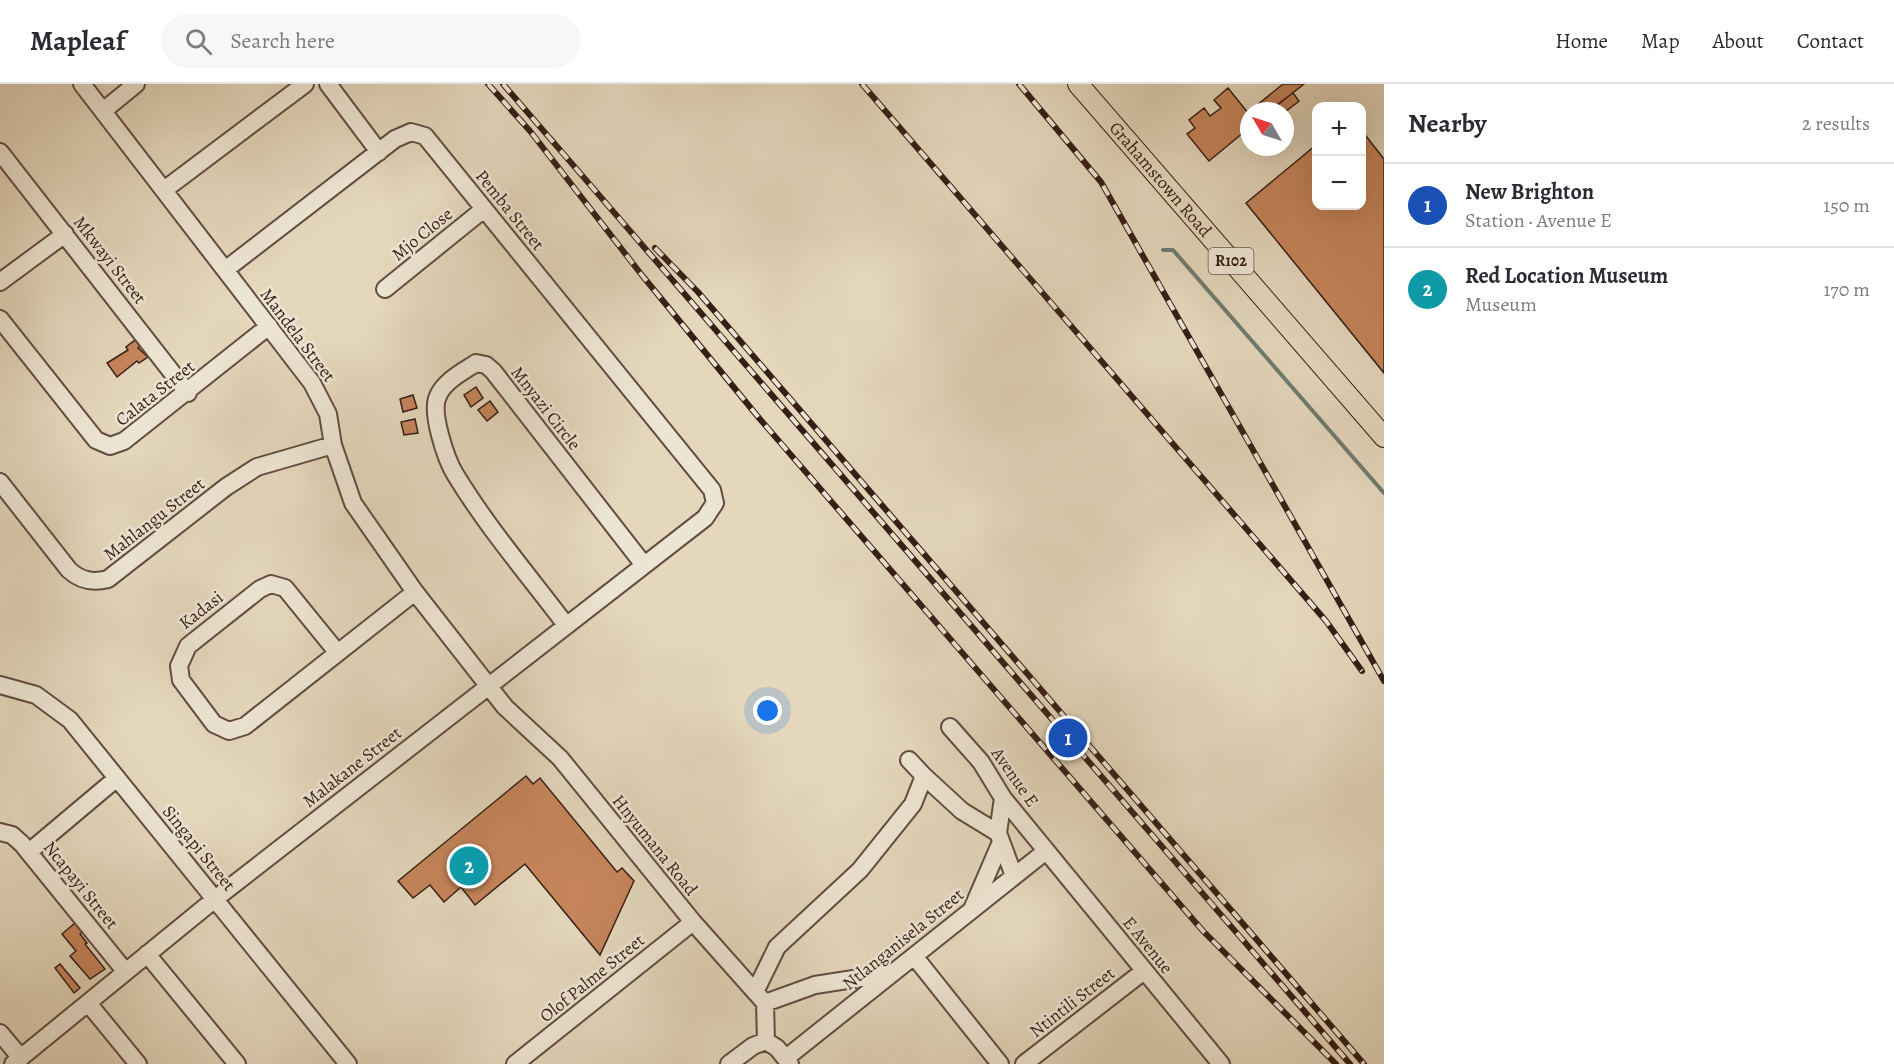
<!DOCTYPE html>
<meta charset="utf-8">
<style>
body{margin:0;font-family:Alegreya,serif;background:#f7f7f7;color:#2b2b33}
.controls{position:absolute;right:18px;top:18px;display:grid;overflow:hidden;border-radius:12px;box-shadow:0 6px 24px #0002}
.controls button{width:54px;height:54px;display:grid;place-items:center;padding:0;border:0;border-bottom:2px solid #e1e1e2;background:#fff;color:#2b2b33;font:30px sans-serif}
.compass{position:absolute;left:1240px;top:18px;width:54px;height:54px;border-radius:50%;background:#fff;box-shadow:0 6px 24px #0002;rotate:309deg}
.you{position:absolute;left:768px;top:627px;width:21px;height:21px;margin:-15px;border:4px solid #fff;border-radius:50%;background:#1a73e8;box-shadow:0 0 0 9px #1a73e833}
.badge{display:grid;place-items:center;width:39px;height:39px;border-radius:50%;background:#111827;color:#fff;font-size:20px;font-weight:700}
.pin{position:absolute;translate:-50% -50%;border:3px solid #fff;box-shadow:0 2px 6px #0006}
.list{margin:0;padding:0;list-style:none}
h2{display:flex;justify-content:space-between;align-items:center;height:78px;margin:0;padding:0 24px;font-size:26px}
h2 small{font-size:20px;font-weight:400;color:#7c7c81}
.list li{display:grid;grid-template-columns:39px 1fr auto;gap:18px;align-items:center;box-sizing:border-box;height:84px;padding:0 24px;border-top:2px solid #e1e1e2}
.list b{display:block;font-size:22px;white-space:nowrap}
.list p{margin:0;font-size:20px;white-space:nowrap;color:#7c7c81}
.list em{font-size:20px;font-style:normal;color:#7c7c81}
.icon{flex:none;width:33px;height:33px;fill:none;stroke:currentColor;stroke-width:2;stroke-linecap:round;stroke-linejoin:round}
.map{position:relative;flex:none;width:1384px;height:980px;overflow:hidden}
header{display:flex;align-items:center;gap:36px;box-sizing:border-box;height:84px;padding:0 30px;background:#fff;border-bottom:2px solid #e1e1e2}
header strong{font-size:28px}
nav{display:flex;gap:33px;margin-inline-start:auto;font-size:21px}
.search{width:420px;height:54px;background:#f7f7f7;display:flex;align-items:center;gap:15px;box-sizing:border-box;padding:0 21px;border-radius:33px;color:#7c7c81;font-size:22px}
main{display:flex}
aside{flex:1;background:#fff}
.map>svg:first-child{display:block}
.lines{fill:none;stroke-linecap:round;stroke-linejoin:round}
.stream{stroke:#707c70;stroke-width:4}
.building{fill:#c6855b;stroke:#361e16;stroke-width:1.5}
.minor-casing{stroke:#624c40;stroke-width:20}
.major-casing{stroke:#361e16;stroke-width:22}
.minor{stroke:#ede5d3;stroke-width:16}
.major{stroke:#e4d7bc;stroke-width:20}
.rail-casing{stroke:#361e16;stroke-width:6}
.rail{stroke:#ede5d3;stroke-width:4;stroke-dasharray:11;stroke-linecap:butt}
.labels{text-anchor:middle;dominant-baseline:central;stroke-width:5;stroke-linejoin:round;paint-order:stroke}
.shield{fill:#ede5d3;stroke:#6d5a4f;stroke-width:1.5}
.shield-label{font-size:16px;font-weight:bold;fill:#361e16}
.street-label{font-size:18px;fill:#361e16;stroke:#ede5d3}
</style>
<header>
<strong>Mapleaf</strong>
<div class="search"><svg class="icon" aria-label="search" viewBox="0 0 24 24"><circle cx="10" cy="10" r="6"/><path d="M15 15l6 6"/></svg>Search here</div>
<nav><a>Home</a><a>Map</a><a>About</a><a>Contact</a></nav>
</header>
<main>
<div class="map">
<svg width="1384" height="980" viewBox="0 0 1384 980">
<rect width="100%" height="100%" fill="#e4d7bc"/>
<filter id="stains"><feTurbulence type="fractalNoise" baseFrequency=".00333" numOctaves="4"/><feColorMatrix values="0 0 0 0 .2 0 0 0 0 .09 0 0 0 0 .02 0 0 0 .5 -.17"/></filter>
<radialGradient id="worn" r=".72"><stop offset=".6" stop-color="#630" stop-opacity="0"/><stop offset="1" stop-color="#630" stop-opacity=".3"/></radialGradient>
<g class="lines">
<path class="stream" d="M 1163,166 L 1173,166 L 1384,409"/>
</g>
<path class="building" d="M 1283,0 L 1304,0 L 1270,27 L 1250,27 Z
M 1228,4 L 1249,30 L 1249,44 L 1209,77 L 1187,50 L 1195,44 L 1189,36 L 1204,24 L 1210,32 L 1221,24 L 1214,16 Z
M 1293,9 L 1299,17 L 1285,28 L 1278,27 L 1274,23 Z
M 1362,47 L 1384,75 L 1384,289 L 1246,119 L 1316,61 L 1316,122 L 1362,122 Z
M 135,256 L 140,262 L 138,264 L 148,273 L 139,279 L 137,277 L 117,293 L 107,279 L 128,266 L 126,263 Z
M 476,303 L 483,314 L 471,323 L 464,311 Z
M 413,311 L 417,324 L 403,328 L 400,315 Z
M 490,317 L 498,328 L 487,337 L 478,326 Z
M 415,335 L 418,349 L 404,351 L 401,338 Z
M 526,692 L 533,700 L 540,694 L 617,788 L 622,784 L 634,797 L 600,871 L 525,780 L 475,821 L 461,803 L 444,818 L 430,801 L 413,814 L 398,797 Z
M 75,839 L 82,848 L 80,850 L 87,859 L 85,860 L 105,885 L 90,895 L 70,872 L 76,867 L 62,850 Z
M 60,880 L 80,904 L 74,909 L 55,884 Z"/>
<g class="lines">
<defs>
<path id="minor" d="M 82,0 L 312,299 L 328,330 L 333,361 L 353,419 L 415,508 L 505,623 L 560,674 L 693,838 L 765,919 L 766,957
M 328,0 L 379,68
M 103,27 L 136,0
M 0,68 L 188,309
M 164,106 L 305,0
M 0,198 L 65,150
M 385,205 L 484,125
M 0,235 L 96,356 L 110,362 L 124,357 L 269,242
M 0,398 L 69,486 C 81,497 93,499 108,495 L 226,403 L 257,383 L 333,361
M 566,541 C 529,492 487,443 455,390 C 446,375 430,328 438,312 C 444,297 464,287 476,279 L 486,281 L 493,287 L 644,481
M 337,568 L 285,504 L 271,500 L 260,505 L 188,562 L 179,582 L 181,596 L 214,640 L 229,647 L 245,642 L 415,508
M 0,601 L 36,611 L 70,636 L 348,980
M 950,643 L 981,678 L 1003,714 L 1221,980
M 924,692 L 962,727 L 998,749
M 1003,714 L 998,749 L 1014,792
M 0,748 L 12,751 L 22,760 L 125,887
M 29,768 L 117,694
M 973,823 L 1001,758
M 147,870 L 237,980
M 914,872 L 1000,980
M 755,908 L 777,863 L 860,786 L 913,720 L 924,692 L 909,676
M 88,919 L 138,980
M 765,919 L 815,901 L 892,889
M 0,949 L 21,974
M 786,974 L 1046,767
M 13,980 L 215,815 L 705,434 L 715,419 L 712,406 L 425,52 L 411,48 L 395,55 L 225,186
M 515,980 L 693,838
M 729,980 L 753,962 L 766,957 L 777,964 L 790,980
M 1024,980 L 1144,887"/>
<g id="major">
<path id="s1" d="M 1078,0 L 1384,353"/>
</g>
</defs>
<use href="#minor" class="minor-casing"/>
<use href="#major" class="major-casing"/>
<use href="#minor" class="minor"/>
<use href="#major" class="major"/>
<defs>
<path id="rail" d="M 488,0 L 530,47 L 641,190 L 759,334 L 1203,847 L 1336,980
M 503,0 L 1350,980
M 862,0 L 1326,537 L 1362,587
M 1019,0 L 1101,98 L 1384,597
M 655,164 L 698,208 L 1364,980"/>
</defs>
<use href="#rail" class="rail-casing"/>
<use href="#rail" class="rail"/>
</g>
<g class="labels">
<rect class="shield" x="1208.5" y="164" width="45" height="26" rx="4.5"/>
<g class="shield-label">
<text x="1231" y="177">R102</text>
</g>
<g class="street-label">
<text stroke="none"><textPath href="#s1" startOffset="126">Grahamstown Road</textPath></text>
<text transform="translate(510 126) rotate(51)">Pemba Street</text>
<text transform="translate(422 150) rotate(-39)">Mjo Close</text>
<text transform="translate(110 176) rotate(52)">Mkwayi Street</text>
<text transform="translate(298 251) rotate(53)">Mandela Street</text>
<text transform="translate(155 309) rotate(-38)">Calata Street</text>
<text transform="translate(546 324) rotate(52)">Mnyazi Circle</text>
<text transform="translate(154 435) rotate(-38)">Mahlangu Street</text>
<text transform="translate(201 526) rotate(-38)">Kadasi</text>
<text transform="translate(352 683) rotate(-38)">Malakane Street</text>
<text transform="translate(1015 693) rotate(55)">Avenue E</text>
<text transform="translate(655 761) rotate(51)">Hnyumana Road</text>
<text transform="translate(199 764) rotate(51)">Singapi Street</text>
<text transform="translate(81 801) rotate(51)">Ncapayi Street</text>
<text transform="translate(903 855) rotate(-39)">Ntlanganisela Street</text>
<text transform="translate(1148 861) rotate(51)">E Avenue</text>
<text transform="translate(592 894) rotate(-39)">Olof Palme Street</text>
<text transform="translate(1072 918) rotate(-38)">Ntintili Street</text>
</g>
</g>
<rect width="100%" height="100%" filter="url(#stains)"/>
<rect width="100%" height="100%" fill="url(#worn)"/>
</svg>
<div class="controls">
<button>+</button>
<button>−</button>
</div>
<svg class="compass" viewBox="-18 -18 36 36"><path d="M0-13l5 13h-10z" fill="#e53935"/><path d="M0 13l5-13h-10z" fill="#7c7c81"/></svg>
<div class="you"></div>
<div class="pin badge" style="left:1068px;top:654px;background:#1a4fb4">1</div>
<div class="pin badge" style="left:469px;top:782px;background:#0f9aa8">2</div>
</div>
<aside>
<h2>Nearby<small>2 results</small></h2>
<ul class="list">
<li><span class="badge" style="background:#1a4fb4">1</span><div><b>New Brighton</b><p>Station · Avenue E</p></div><em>150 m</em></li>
<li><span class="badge" style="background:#0f9aa8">2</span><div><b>Red Location Museum</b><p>Museum</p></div><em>170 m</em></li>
</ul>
</aside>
</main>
